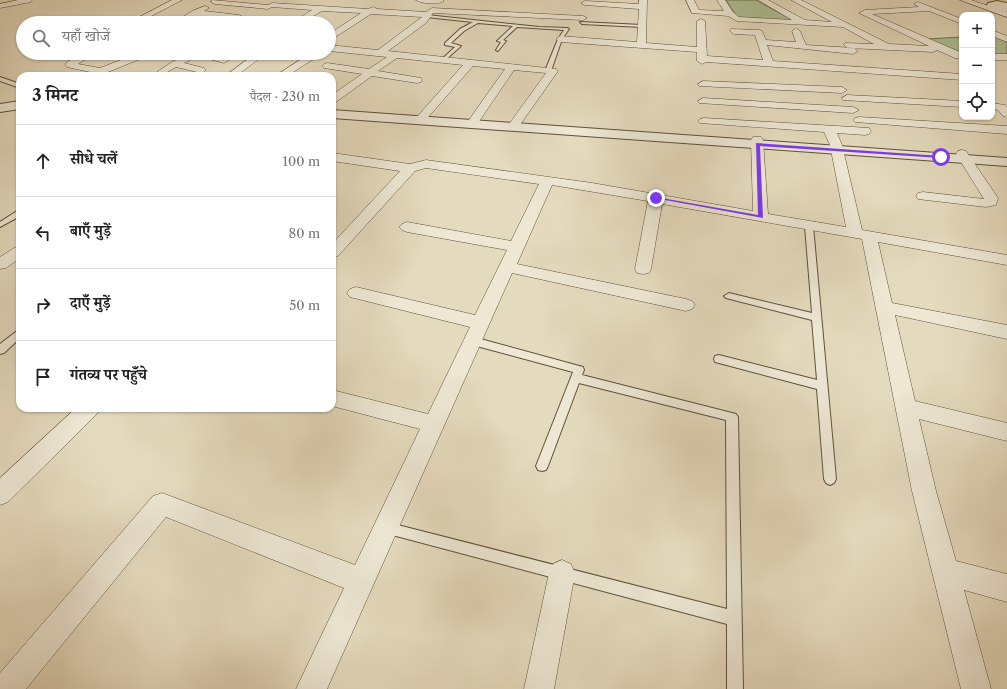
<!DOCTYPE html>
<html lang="hi">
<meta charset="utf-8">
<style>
body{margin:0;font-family:"Libre Caslon Text","Noto Serif Devanagari",serif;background:#f6f6f6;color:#222}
.controls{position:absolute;right:12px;top:12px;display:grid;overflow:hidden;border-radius:8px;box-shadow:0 1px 3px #0004}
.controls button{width:36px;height:36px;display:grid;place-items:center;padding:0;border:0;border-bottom:1px solid #e0e0e0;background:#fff;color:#222;font:20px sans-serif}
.stop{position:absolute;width:12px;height:12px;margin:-9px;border:3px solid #7c3aed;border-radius:50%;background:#fff}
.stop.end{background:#7c3aed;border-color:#fff;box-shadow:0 1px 4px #0008}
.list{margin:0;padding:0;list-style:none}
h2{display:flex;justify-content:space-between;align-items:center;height:52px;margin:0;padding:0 16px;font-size:17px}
h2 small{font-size:13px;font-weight:400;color:#767676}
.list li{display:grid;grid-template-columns:26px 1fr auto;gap:12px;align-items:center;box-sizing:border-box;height:72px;padding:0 16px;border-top:1px solid #e0e0e0}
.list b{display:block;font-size:15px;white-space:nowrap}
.list em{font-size:13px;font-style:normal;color:#767676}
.icon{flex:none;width:22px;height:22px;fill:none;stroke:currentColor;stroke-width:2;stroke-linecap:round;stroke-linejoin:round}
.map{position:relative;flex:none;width:1007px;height:689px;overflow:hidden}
.search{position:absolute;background:#fff;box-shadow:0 1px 3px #0004;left:16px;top:16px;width:320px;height:44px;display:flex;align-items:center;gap:10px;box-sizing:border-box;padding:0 14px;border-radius:22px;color:#767676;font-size:15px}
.panel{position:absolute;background:#fff;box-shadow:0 1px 3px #0004;left:16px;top:72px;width:320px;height:340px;border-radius:12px}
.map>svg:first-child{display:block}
.green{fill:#aec196;stroke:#707252}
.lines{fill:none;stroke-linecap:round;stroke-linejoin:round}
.service-casing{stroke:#5f5039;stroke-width:2}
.minor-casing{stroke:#5f5039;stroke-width:1}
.tertiary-casing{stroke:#5f5039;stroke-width:2}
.service{fill:#ede7d4;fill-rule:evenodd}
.minor{fill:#ede7d4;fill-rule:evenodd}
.tertiary{fill:#ede7d4;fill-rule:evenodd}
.route{fill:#7c3aed}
</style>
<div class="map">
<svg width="1007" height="689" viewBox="0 0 1007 689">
<rect width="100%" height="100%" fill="#e4dabd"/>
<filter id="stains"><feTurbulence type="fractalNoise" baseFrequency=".005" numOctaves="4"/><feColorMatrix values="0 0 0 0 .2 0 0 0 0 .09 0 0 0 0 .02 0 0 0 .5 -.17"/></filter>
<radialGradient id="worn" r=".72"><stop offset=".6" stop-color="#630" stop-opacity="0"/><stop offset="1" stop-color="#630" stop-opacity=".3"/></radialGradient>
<path class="green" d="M 726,0 L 756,0 L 794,21 L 738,18 Z
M 992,36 L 1007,42 L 1007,55 L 992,55 Z
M 962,37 L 962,54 L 928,39 Z"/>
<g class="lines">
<defs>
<path id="service" d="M 427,15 L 539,27 L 567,28 L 569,29 L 562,39 L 551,71 L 548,73 L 545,71 L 558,39 L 564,30 L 517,27 L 503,40 L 506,41 L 498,51 L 496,50 L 501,42 L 497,41 L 513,26 L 478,23 L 464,31 L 451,43 L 461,46 L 444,61 L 442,59 L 455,47 L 445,45 L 445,43 L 460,29 L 473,22 L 426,17 Z
M 580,22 L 642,25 L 644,26 L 642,27 L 582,24 Z
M 0,77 L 20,84 L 20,88 L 0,81 Z
M 17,211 L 20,211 L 20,216 L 0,227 L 0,222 Z
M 806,224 L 812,224 L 813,226 L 836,479 L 834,483 L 830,485 L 826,483 L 824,479 L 817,389 L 719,363 L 715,362 L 714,359 L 715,356 L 719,355 L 817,380 L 812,320 L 726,298 L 724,296 L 729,293 L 812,313 L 805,226 Z
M 20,330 L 20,338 L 4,353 L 0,354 L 0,344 L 17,331 Z
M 473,337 L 583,367 L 584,370 L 582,375 L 736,414 L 738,417 L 743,689 L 727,689 L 727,624 L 381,532 L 379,528 L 381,524 L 386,522 L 727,609 L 726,420 L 579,383 L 548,466 L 546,470 L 542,471 L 538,470 L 536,466 L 573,372 L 469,344 L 468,341 L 469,338 Z"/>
<path id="minor" d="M 18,0 L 32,0 L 31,2 L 0,8 L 0,4 Z
M 172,0 L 182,0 L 138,23 L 128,23 Z
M 212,0 L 268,5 L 272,3 L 368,9 L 373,7 L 377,9 L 426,12 L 432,8 L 583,16 L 587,18 L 583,20 L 433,13 L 426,23 L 388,51 L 556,69 L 558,71 L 517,129 L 509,129 L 507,127 L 546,73 L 514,70 L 476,126 L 468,126 L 466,124 L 505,69 L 473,66 L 423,123 L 415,123 L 413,121 L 415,119 L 463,65 L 397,58 L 378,71 L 421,78 L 422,80 L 421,82 L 417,83 L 372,76 L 336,102 L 332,103 L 332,95 L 362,74 L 324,68 L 322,66 L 324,64 L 327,63 L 369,69 L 387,57 L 329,51 L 329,45 L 378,50 L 422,17 L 371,14 L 329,41 L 329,34 L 361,13 L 322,11 L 301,23 L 291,23 L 312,10 L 272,7 L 268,9 L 215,4 L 211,2 Z
M 416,0 L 443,0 L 444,1 C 438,5 422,4 416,0 Z
M 639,0 L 647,0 L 646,43 L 697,47 L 697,21 L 701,19 L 705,21 L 707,56 L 763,60 L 755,35 L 734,34 L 730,31 L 731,29 L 759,30 L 762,31 L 766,40 L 796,42 L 792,31 L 796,28 L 800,31 L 806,45 L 853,48 L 858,51 L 853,54 L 767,45 L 773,61 L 962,74 L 962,80 L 706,62 L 702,64 L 697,61 L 697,52 L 560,42 L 556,39 L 560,36 L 637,42 L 639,9 L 585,5 L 581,3 L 585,1 L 639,4 Z
M 686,0 L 694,0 L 699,10 L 724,11 L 717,0 L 725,0 L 733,12 L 739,17 L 792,20 L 758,0 L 768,0 L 805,20 L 832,22 L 791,0 L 801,0 L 889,44 L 929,46 L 859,13 L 865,10 L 919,7 L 914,4 L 918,2 L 962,19 L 962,24 L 929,11 L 872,14 L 962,53 L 962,59 L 955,58 L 937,50 L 933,52 L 848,48 L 844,45 L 845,43 L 874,44 L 843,27 L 737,21 L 728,16 L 692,13 Z
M 960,0 L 971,0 L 1007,12 L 1007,17 Z
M 205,6 L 209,8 L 204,11 L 239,15 L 243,17 L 239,19 L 197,16 L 184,23 L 174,23 L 192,11 Z
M 992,30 L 1007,36 L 1007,42 L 992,36 Z
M 83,53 L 95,53 L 78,64 L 100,68 L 139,53 L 152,53 L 150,55 L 98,76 L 84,76 L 90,72 L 67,67 L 65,65 L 67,62 Z
M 191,53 L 207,53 L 227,58 L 229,60 L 224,63 L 198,56 L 184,63 L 204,68 L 206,70 L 204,72 L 201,73 L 176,67 L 162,75 L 157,72 L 172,62 Z
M 256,53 L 267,53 L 236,76 L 225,76 Z
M 311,53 L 323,53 L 287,76 L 275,76 Z
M 992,54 L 1007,54 L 1007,60 L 992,60 Z
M 703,81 L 842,87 L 847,90 L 842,93 L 699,86 L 698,84 Z
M 847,95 L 962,101 L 962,107 L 843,100 L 842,98 Z
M 703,98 L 853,107 L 859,110 L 853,113 L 699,103 L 698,101 Z
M 992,103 L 1005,105 L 1007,107 L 1007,117 L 1003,116 L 998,110 L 992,109 Z
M 859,117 L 1007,126 L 1007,134 L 855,122 L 853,120 L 855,118 Z
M 704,118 L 869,128 L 871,131 L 869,134 L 865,135 L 837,133 L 842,145 L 862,230 L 1007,255 L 1007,265 L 878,242 L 892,303 L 1007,325 L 1007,339 L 895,315 L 915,401 L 1007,423 L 1007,441 L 919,419 L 936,491 L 956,561 L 1007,574 L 1007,602 L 964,590 L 991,689 L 961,689 L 912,491 L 862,239 L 662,204 L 651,269 L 649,273 L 643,274 L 637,273 L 635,269 L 648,201 L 552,185 L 517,264 L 686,299 L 692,301 L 695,305 L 692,309 L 686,311 L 512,273 L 327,689 L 296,689 L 344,588 L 166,517 L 26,689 L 0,689 L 0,673 L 153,496 L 162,493 L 355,565 L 420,429 L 332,406 L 332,390 L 428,414 L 470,327 L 350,297 L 347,293 L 350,289 L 356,287 L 475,315 L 507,250 L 407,232 L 402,230 L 399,227 L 402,224 L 407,222 L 511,241 L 539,184 L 426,168 L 415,171 L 338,256 L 332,258 L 332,244 L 400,171 L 332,161 L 332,153 L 410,164 L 426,160 L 592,183 L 753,211 L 751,140 L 753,137 L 761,137 L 763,140 L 768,214 L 846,227 L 830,145 L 824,132 L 700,123 L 698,121 L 700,119 Z
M 962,150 L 966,151 L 998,198 L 996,205 L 986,207 L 918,199 L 916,196 L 918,193 L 923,192 L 984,199 L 956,154 L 958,151 Z
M 20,246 L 20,258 L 6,268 L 0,269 L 0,257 L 14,248 Z
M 76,408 L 101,408 L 97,414 L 8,502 L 0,505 L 0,478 Z
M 562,560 L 571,564 L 575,573 L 554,689 L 524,689 L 549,573 L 553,564 Z"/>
<path id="tertiary" d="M 997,1 L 1007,3 L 1007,12 L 988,7 L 987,5 L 988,3 Z
M 20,101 L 20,109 L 0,112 L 0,104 Z
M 332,110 L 1007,158 L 1007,166 L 332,118 Z"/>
</defs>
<use href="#service" class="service-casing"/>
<use href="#minor" class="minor-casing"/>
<use href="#tertiary" class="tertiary-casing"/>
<use href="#service" class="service"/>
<use href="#minor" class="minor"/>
<use href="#tertiary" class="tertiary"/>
</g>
<path class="route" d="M 756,143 L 941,156 L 943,157 L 941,158 L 760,146 L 763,218 L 654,198 L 656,197 L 758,215 Z"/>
<rect width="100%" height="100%" filter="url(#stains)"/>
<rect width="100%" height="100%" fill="url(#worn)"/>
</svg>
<div class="controls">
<button>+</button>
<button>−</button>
<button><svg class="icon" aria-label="locate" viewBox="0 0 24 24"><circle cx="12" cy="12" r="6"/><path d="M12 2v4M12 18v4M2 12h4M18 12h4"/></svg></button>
</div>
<div class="stop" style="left:941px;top:157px"></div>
<div class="stop end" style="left:656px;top:198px"></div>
<div class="search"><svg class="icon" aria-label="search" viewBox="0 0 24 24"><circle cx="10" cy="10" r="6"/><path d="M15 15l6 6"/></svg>यहाँ खोजें</div>
<section class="panel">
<h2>3 मिनट<small>पैदल · 230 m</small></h2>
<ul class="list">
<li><svg class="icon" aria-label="ahead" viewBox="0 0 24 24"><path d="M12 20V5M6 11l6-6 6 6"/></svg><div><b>सीधे चलें</b></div><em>100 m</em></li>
<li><svg class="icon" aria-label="left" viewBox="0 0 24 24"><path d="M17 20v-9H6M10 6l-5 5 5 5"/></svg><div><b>बाएँ मुड़ें</b></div><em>80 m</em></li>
<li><svg class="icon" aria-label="right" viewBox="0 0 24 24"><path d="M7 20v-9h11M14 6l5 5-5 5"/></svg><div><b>दाएँ मुड़ें</b></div><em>50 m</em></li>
<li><svg class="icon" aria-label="arrive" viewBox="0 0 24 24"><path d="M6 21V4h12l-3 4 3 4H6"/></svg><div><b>गंतव्य पर पहुँचे</b></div></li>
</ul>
</section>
</div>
